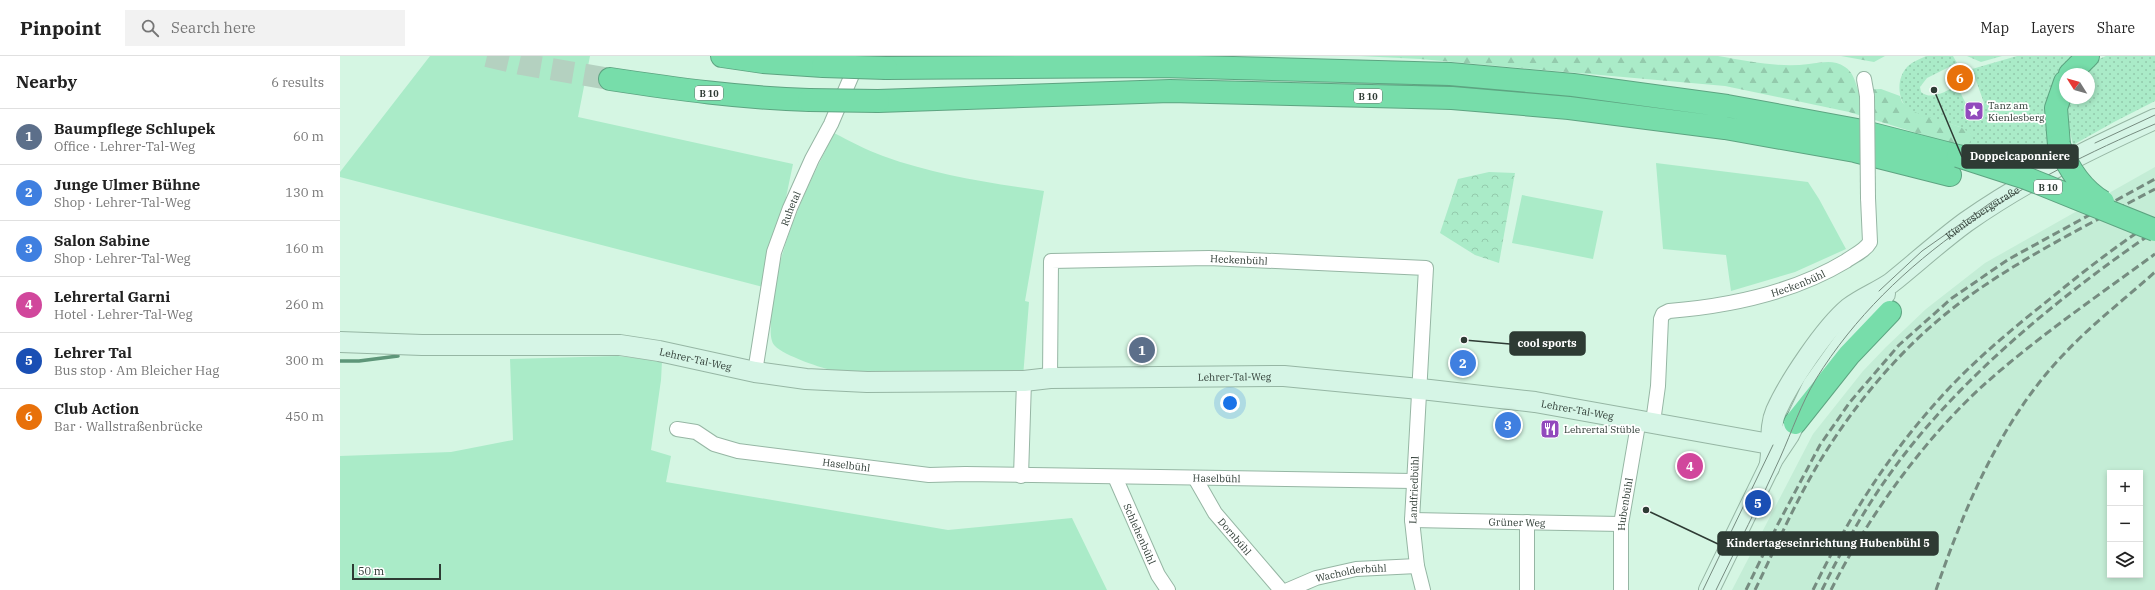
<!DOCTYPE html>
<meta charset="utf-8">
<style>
body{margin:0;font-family:"IBM Plex Serif",serif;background:#f2f2f2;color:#222}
.controls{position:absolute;right:12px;bottom:12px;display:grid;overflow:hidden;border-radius:0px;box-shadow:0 2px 6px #0003}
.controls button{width:36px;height:36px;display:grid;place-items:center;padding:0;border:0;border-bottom:1px solid #e0e0e0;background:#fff;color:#222;font:20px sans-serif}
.compass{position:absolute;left:1719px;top:12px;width:36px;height:36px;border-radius:50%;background:#fff;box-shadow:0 2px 6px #0003;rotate:307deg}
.scale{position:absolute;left:12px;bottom:10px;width:89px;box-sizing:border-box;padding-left:4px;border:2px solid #2e3b34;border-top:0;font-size:11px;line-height:14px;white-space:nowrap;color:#2e3b34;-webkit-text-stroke:3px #fff;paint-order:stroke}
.you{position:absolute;left:890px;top:347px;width:14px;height:14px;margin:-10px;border:3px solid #fff;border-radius:50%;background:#1a73e8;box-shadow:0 0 0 6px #1a73e833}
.badge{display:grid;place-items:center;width:26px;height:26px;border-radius:50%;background:#0b8043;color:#fff;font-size:13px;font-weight:700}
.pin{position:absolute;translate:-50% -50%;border:2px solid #fff;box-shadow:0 1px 4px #0006}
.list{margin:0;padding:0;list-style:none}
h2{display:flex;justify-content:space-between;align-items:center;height:52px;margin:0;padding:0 16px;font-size:17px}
h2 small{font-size:13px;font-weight:400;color:#767676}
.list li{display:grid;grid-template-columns:26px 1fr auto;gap:12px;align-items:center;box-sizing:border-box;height:56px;padding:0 16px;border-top:1px solid #e0e0e0}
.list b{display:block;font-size:15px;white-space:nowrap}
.list p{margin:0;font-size:13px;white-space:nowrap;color:#767676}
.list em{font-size:13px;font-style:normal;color:#767676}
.icon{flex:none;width:22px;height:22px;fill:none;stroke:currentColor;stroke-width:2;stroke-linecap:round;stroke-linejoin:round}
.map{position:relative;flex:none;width:1815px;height:534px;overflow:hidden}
header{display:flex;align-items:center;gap:24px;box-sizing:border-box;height:56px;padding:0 20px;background:#fff;border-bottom:1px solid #e0e0e0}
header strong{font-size:19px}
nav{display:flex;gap:22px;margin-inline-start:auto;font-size:14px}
.search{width:280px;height:36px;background:#f2f2f2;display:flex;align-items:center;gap:10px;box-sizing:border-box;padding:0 14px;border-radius:0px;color:#767676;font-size:15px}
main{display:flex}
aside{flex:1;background:#fff}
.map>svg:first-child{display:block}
.built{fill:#c4edd6;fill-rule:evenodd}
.grass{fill:url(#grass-dots)}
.forest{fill:url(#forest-firs)}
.park{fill:url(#park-crowns)}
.garden{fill:#aaebc8}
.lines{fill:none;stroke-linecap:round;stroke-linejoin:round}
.stream{stroke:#5e9679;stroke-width:3.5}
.highway-tunnel{stroke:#b4d1c0;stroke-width:22;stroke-dasharray:22 11;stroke-linecap:butt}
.street-casing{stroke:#96b6a4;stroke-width:16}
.secondary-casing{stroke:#96b6a4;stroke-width:22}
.highway-casing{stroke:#5da481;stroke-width:24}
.street{stroke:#fff;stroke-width:14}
.secondary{stroke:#d6f5e6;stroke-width:20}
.highway{stroke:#7da;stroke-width:22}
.tram{stroke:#768c80;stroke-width:1}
.rail{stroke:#768c80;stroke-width:3;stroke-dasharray:8 4;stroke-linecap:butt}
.street-bridge-casing{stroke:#96b6a4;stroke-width:16;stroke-linecap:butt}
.highway-bridge-casing{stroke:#5da481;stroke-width:24;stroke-linecap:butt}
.street-bridge{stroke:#fff;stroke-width:14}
.highway-bridge{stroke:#7da;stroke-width:22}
.labels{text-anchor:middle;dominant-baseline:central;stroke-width:3.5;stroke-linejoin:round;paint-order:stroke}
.shield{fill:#fff;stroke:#6d7671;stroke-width:1}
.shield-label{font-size:9px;font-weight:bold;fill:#2e3b34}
.poi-label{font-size:10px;fill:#2e3b34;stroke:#fff;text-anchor:start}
.street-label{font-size:10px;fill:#2e3b34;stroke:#fff}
.leader{fill:none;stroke:#2e3b34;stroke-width:1.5}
.callout-dot{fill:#2e3b34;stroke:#fff;stroke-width:1.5}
.callout{fill:#2e3b34;stroke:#2e3b34;stroke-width:1.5}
.callout-label{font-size:11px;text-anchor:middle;font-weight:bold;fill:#fff}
</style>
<header>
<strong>Pinpoint</strong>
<div class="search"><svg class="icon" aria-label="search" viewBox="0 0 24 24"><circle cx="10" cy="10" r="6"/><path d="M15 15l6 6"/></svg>Search here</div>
<nav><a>Map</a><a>Layers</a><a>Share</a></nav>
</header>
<main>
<aside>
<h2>Nearby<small>6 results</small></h2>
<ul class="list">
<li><span class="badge" style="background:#5c6f8a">1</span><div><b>Baumpflege Schlupek</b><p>Office · Lehrer-Tal-Weg</p></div><em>60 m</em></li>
<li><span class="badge" style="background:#3f7fe0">2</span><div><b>Junge Ulmer Bühne</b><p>Shop · Lehrer-Tal-Weg</p></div><em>130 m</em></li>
<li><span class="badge" style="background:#3f7fe0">3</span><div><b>Salon Sabine</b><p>Shop · Lehrer-Tal-Weg</p></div><em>160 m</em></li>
<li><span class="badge" style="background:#d1479c">4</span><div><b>Lehrertal Garni</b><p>Hotel · Lehrer-Tal-Weg</p></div><em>260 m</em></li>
<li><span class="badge" style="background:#1a4fb4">5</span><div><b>Lehrer Tal</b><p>Bus stop · Am Bleicher Hag</p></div><em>300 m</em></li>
<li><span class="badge" style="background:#e8710a">6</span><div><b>Club Action</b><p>Bar · Wallstraßenbrücke</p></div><em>450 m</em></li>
</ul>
</aside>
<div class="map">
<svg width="1815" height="534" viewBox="0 0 1815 534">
<defs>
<pattern id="grass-dots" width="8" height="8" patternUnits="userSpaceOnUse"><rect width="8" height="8" fill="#aaebc8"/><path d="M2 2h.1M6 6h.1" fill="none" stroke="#93caac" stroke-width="1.8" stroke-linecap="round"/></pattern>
<pattern id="forest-firs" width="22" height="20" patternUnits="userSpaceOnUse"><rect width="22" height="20" fill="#aaebc8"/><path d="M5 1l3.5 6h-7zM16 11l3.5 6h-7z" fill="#93caac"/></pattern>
<pattern id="park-crowns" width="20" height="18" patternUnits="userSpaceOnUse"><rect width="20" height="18" fill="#aaebc8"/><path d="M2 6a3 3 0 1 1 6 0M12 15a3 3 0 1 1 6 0" fill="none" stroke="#93caac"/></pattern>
</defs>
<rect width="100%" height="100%" fill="#d5f6e3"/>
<path class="built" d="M 1815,111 L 1815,534 L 1392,534 L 1473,378 L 1523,315 L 1546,291 L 1586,253 L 1645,207 ZM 1770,417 L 1800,417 L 1800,519 L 1770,519 Z"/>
<path class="grass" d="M 1586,0 L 1613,0 L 1617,7 L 1587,22 L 1580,31 L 1581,36 C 1592,45 1605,35 1617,30 L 1630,56 L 1642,56 L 1644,47 L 1632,13 L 1677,0 L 1737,0 L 1711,93 L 1681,108 L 1628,93 L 1620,71 C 1609,67 1579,61 1570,55 C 1557,45 1556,23 1567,11 C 1572,6 1580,3 1586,0 Z
M 1766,0 L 1815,0 L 1815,45 L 1774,66 L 1733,89 L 1725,54 L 1728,42 L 1749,42 L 1749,18 L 1743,18 L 1759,3 Z"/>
<path class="forest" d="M 1019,0 L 1378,0 C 1408,5 1438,12 1469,8 C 1482,7 1493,3 1505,11 C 1513,16 1515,25 1518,34 L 1541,33 L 1560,40 L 1562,46 L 1571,55 L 1620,71 L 1632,78 L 1628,93 L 1509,56 L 1385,30 L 1080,3 Z
M 1501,0 L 1545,0 L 1534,6 Z
M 1627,0 L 1662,0 L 1641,6 Z"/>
<path class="park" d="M 1149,116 L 1175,117 L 1159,207 L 1135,199 L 1100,177 L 1118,123 Z"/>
<path class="garden" d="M 90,0 L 250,0 L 238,61 L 453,108 L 427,232 L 0,121 L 0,116 Z
M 494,77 C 510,85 526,94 543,100 C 595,119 650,127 704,135 L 685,245 L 689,246 L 683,321 L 496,315 C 483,313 443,299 435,290 C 429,284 431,271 431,264 C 434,196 465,136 494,77 Z
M 1316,107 L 1468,126 L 1479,143 L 1506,193 L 1455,216 L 1391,235 L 1386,199 L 1323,193 Z
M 1182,139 L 1263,155 L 1253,203 L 1172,187 Z
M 278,300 L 322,305 L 321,324 L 311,394 L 331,400 L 326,426 L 608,474 L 732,462 L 767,534 L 0,534 L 0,400 L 111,396 L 173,384 L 170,303 Z"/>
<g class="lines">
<path class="stream" d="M 0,305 L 19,305 L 58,300"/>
<path class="highway-tunnel" d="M 147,0 L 181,8 L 270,23"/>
<defs>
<g id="street">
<path d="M 1524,23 L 1527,40"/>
<path id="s1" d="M 415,316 L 434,196 L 450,152 L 472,103 L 491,68 L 520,0"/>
<path id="s2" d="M 710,322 L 711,205 L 869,202 L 1086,212 L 1072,464 L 1077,510 L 1083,534"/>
<path id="s3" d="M 1313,366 L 1318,330 L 1321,263 L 1323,258 L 1329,255 C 1390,250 1453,237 1506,205 C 1514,199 1525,195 1530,186 L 1528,142"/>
<path id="s4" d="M 337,373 L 356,376 L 374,388 L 398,395 L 589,419 L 625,418 L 1073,425"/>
<path d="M 681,420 L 684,325"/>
<path id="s5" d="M 775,421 L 818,519 L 828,534"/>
<path id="s6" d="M 855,422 L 875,457 L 941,534"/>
<path id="s7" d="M 1072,464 L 1281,468"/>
<path id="s8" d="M 948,534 L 976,522 L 1016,513 L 1077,510"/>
<path d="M 1187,534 L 1187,466"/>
<path id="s9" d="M 1281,534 L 1281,468 L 1299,363"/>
</g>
<g id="secondary">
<path id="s10" d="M 0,286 L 82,289 L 280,289 L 319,295 L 415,316 L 466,323 L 527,326 L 684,325 L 710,322 L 944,320 L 1090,334 L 1195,346 L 1441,390"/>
<path id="s11" d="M 1429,412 C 1434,393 1428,373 1436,355 C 1449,326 1485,272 1509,252 C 1522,242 1538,236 1551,227 C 1576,207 1600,185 1626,166 C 1686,124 1750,93 1815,63"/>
<path d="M 1369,534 L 1433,403 L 1449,379 L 1473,329 L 1512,274 L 1545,238"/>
</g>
<path id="highway" d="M 382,0 L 423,6 L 483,10
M 546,12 L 820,10 L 1110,18 L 1233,29 L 1387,50 L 1517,74 L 1618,100
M 1730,18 L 1748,0
M 270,23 C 336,33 402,42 469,44
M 538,45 L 830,35 L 1112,42 L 1229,52 L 1385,72 L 1515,95 L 1610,119
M 1719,89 L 1716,52 L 1725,26
M 1455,367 L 1509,299 L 1550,256"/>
</defs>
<use href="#street" class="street-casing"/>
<use href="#secondary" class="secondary-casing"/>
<use href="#highway" class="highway-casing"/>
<use href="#street" class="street"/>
<use href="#secondary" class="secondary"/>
<use href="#highway" class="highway"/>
<path class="tram" d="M 1755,87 L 1815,59
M 1539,235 L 1582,195 L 1656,143
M 1363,534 L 1433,389
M 1376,534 C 1397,490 1420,447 1440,402 C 1452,375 1461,348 1476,323 C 1552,200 1685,123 1815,68"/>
<path class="rail" d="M 1406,534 L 1438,468 L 1480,389 L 1510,346 L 1559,289 L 1612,242 L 1669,203 L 1815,123
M 1415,534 C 1436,491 1455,446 1480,405 C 1516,346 1562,291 1617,249 C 1678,203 1748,169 1815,133
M 1473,534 C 1507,464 1548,399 1601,341 C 1635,303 1676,270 1716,238 C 1748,212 1780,187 1815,165
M 1482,534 C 1506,485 1533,438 1567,395 C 1633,311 1727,235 1815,175
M 1491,534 C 1527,462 1586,380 1647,326 C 1699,280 1759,239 1815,198
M 1596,534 C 1625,450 1662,362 1725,297 C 1752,268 1785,243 1815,216"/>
<defs>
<path id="street-bridge" d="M 1527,40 L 1528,142"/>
<path id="highway-bridge" d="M 483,10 L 546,12
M 469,44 L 538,45
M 1719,89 C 1728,112 1741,133 1763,146
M 1618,100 L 1686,122 L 1815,174"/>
</defs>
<use href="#street-bridge" class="street-bridge-casing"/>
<use href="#highway-bridge" class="highway-bridge-casing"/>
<use href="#street-bridge" class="street-bridge"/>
<use href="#highway-bridge" class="highway-bridge"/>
</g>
<defs>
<symbol id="sight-square" viewBox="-11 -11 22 22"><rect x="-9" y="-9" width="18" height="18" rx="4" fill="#924abd" stroke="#fff"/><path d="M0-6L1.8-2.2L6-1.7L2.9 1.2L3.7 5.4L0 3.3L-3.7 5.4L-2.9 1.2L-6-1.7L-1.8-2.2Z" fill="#fff"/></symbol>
<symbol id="restaurant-square" viewBox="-11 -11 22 22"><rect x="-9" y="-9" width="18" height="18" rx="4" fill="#924abd" stroke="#fff"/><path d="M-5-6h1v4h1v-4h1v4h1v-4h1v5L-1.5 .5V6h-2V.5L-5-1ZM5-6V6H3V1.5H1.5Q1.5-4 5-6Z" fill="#fff"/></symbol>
</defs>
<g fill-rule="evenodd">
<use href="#sight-square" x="1623" y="44" width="22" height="22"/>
<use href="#restaurant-square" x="1199" y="362" width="22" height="22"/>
</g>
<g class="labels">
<g class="shield">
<rect x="355" y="30" width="28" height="14" rx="3"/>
<rect x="1014" y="33" width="28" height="14" rx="3"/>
<rect x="1694" y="124" width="28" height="14" rx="3"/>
</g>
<g class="shield-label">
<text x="369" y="37">B 10</text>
<text x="1028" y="40">B 10</text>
<text x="1708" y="131">B 10</text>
</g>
<g class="poi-label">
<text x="1648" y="49">Tanz am<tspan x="1648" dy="12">Kienlesberg</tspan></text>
<text x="1224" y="373">Lehrertal Stüble</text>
</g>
<g class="street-label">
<text stroke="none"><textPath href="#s1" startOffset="168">Ruhetal</textPath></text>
<text stroke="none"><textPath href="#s11" startOffset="349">Kienlesbergstraße</textPath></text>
<text stroke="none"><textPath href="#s2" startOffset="305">Heckenbühl</textPath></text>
<text stroke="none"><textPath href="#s3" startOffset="248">Heckenbühl</textPath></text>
<text stroke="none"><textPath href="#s10" startOffset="357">Lehrer-Tal-Weg</textPath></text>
<text stroke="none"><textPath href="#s10" startOffset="898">Lehrer-Tal-Weg</textPath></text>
<text stroke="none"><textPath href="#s10" startOffset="1243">Lehrer-Tal-Weg</textPath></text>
<text stroke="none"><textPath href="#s4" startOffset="175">Haselbühl</textPath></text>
<text stroke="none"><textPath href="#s4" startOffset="546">Haselbühl</textPath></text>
<text transform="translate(1074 434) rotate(-88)">Landfriedbühl</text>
<text stroke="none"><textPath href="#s9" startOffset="86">Hubenbühl</textPath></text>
<text stroke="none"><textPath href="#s7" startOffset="105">Grüner Weg</textPath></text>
<text stroke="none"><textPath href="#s5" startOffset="62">Schlehenbühl</textPath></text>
<text stroke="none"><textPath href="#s6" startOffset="71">Dornbühl</textPath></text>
<text stroke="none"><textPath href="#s8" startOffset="66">Wacholderbühl</textPath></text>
</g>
</g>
<path class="leader" d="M1594 34L1622 101M1124 284L1170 288M1306 454L1378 488"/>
<g class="callout-dot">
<circle cx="1594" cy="34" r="4"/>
<circle cx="1124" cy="284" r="4"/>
<circle cx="1306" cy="454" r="4"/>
</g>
<g class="callout">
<rect x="1622" y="89" width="116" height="23" rx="4"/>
<rect x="1170" y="276" width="75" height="23" rx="4"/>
<rect x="1378" y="476" width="220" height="23" rx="4"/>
</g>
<g class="callout-label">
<text x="1680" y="104">Doppelcaponniere</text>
<text x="1207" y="291">cool sports</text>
<text x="1488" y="491">Kindertageseinrichtung Hubenbühl 5</text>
</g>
</svg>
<div class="controls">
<button>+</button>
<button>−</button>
<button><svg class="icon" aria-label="layers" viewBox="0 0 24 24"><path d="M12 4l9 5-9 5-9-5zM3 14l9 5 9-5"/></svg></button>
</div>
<svg class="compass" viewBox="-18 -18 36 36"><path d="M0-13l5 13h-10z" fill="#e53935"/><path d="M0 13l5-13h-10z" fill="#767676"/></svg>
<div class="scale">50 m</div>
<div class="you"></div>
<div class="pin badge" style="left:802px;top:294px;background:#5c6f8a">1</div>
<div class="pin badge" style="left:1123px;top:307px;background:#3f7fe0">2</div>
<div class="pin badge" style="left:1168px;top:369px;background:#3f7fe0">3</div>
<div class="pin badge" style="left:1350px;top:410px;background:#d1479c">4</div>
<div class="pin badge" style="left:1418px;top:447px;background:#1a4fb4">5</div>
<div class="pin badge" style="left:1620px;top:22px;background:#e8710a">6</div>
</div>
</main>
